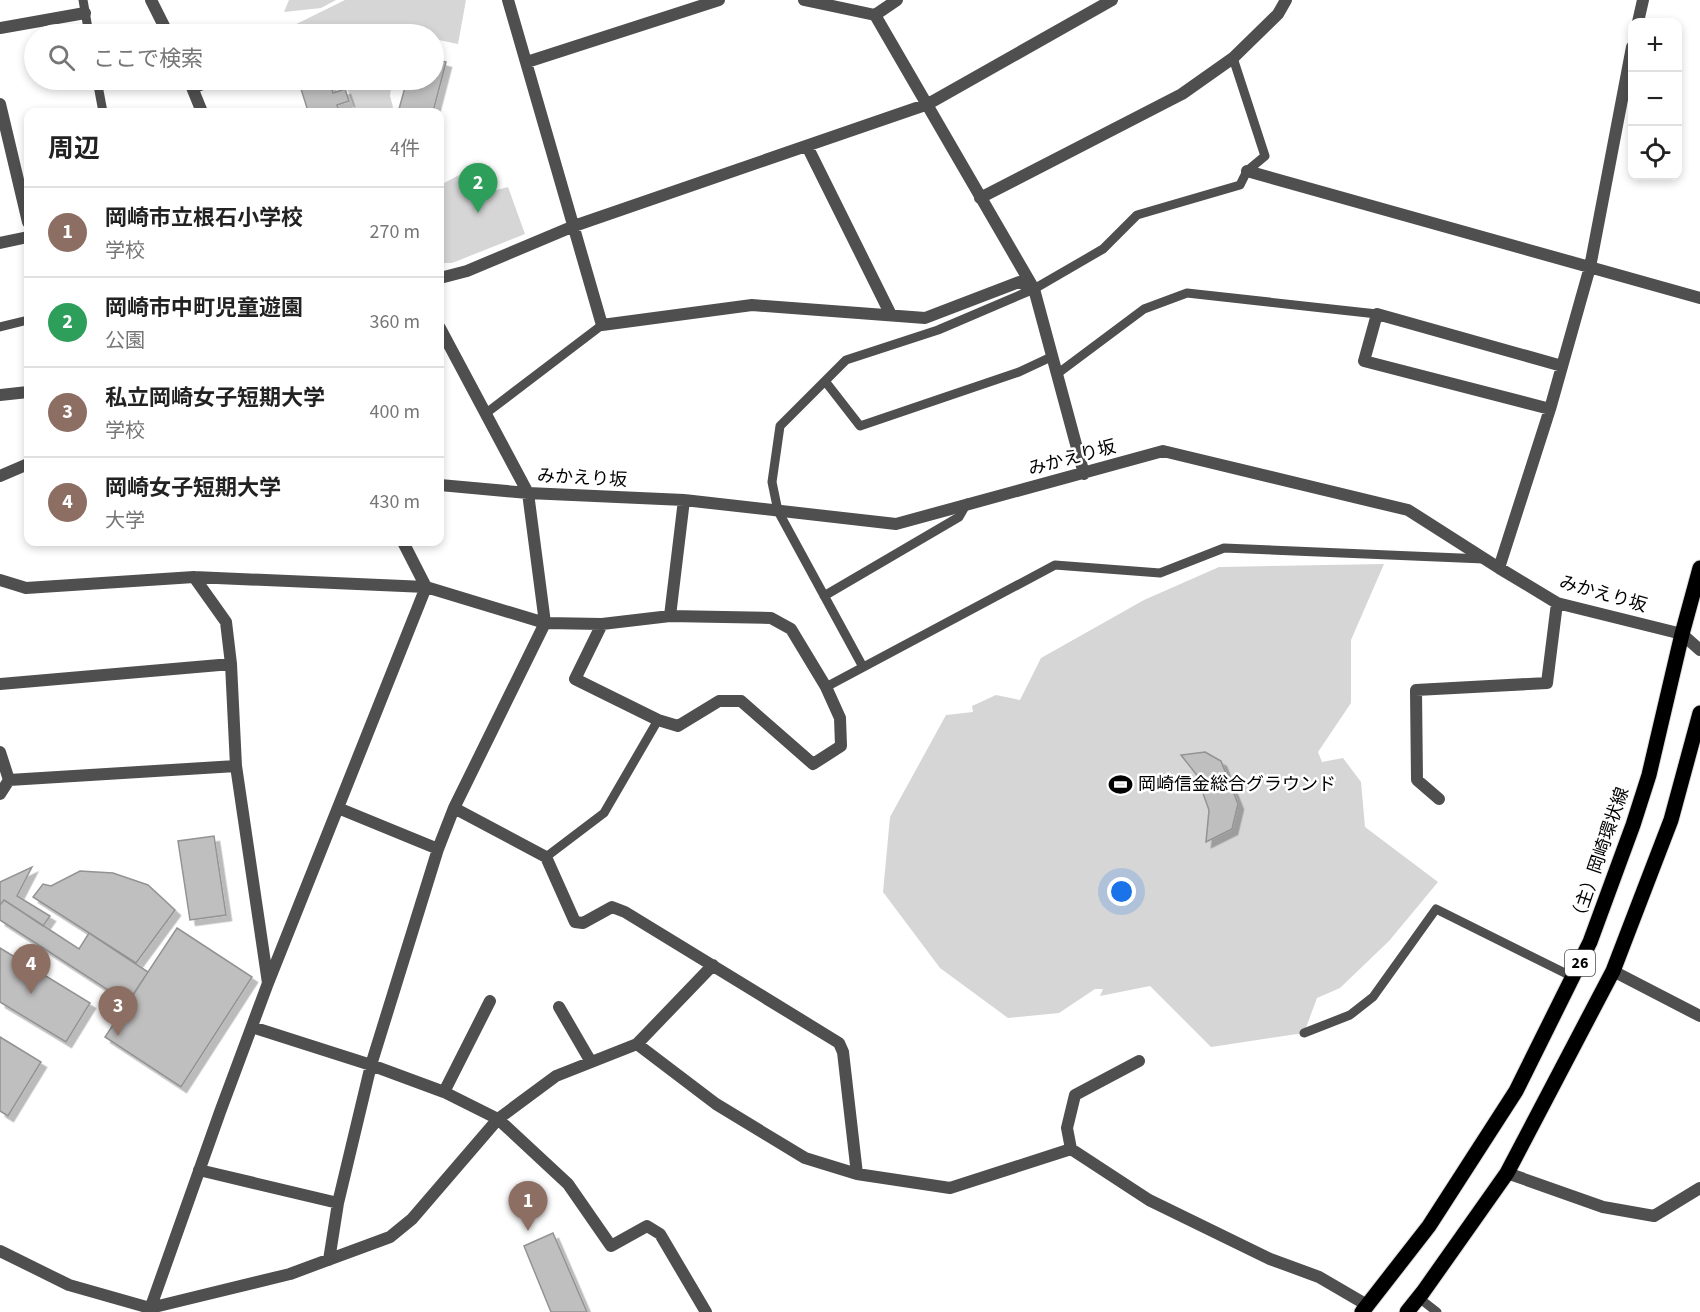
<!DOCTYPE html>
<html lang="ja">
<meta charset="utf-8">
<style>
body{margin:0;font-family:"Source Sans 3","Noto Sans JP",sans-serif;background:#f2f2f2;color:#222}
.controls{position:absolute;right:18px;top:18px;display:grid;overflow:hidden;border-radius:12px;box-shadow:0 3px 9px #0003}
.controls button{width:54px;height:54px;display:grid;place-items:center;padding:0;border:0;border-bottom:2px solid #e0e0e0;background:#fff;color:#222;font:30px sans-serif}
.you{position:absolute;left:1122px;top:892px;width:21px;height:21px;margin:-15px;border:4px solid #fff;border-radius:50%;background:#1a73e8;box-shadow:0 0 0 9px #1a73e833}
.badge{display:grid;place-items:center;width:39px;height:39px;border-radius:50%;background:#1a73e8;color:#fff;font-size:20px;font-weight:700}
.pin{position:absolute;translate:-50% -50px;filter:drop-shadow(0 2px 3px #0008)}
.pin::after{content:'';position:absolute;top:32px;width:21px;height:18px;background:inherit;clip-path:polygon(0 0,100% 0,50% 100%)}
.list{margin:0;padding:0;list-style:none}
h2{display:flex;justify-content:space-between;align-items:center;height:78px;margin:0;padding:0 24px;font-size:26px}
h2 small{font-size:20px;font-weight:400;color:#767676}
.list li{display:grid;grid-template-columns:39px 1fr auto;gap:18px;align-items:center;box-sizing:border-box;height:90px;padding:0 24px;border-top:2px solid #e0e0e0}
.list b{display:block;font-size:22px;white-space:nowrap}
.list p{margin:0;font-size:20px;white-space:nowrap;color:#767676}
.list em{font-size:20px;font-style:normal;color:#767676}
.icon{flex:none;width:33px;height:33px;fill:none;stroke:currentColor;stroke-width:2;stroke-linecap:round;stroke-linejoin:round}
.map{position:relative;flex:none;width:1700px;height:1312px;overflow:hidden}
.search{position:absolute;background:#fff;box-shadow:0 3px 9px #0003;left:24px;top:24px;width:420px;height:66px;display:flex;align-items:center;gap:15px;box-sizing:border-box;padding:0 21px;border-radius:33px;color:#767676;font-size:22px}
.panel{position:absolute;background:#fff;box-shadow:0 3px 9px #0003;left:24px;top:108px;width:420px;height:438px;border-radius:12px}
.map>svg:first-child{display:block}
.green{fill:#d6d6d6}
.building{fill:#bfbfbf;stroke:#939393;stroke-width:1.5;filter:url(#shadow)}
.lines{fill:none;stroke-linecap:round;stroke-linejoin:round}
.primary-casing{stroke:#dbdbdb;stroke-width:17}
.service{stroke:#4f4f4f;stroke-width:9}
.minor{stroke:#4f4f4f;stroke-width:12}
.primary{stroke:#000;stroke-width:15}
.labels{text-anchor:middle;dominant-baseline:central;stroke-width:5;stroke-linejoin:round;paint-order:stroke}
.shield{fill:#fff;stroke:#4c4c4c;stroke-width:1.5}
.shield-label{font-size:16px;font-weight:bold;fill:#000}
.street-label{font-size:18px;fill:#000;stroke:#fff}
.poi-label{font-size:18px;fill:#000;stroke:#fff;text-anchor:start}
</style>
<div class="map">
<svg width="1700" height="1312" viewBox="0 0 1700 1312">
<defs>
<filter id="shadow"><feDropShadow dx="5.5" dy="5.5" stdDeviation="0" flood-color="#0004"/></filter>
</defs>
<rect width="100%" height="100%" fill="#fff"/>
<path class="green" d="M 289,0 L 336,0 L 321,8 L 284,12 Z
M 345,0 L 466,0 L 458,44 L 434,39 L 434,34 L 276,34 Z
M 344,80 L 392,80 L 390,96 L 393,107 L 390,112 L 356,112 Z
M 477,166 L 489,192 L 508,187 L 525,234 L 452,263 L 440,263 L 440,185 Z
M 1384,564 L 1351,640 L 1351,703 L 1318,752 L 1322,762 L 1343,758 L 1361,782 L 1365,827 L 1438,882 L 1389,941 L 1340,988 L 1317,998 L 1304,1033 L 1211,1047 L 1150,986 L 1100,996 L 1103,989 L 1095,989 L 1059,1013 L 1008,1018 L 940,968 L 883,892 L 890,817 L 946,715 L 973,712 L 972,706 L 996,695 L 1020,700 L 1041,658 L 1144,600 L 1219,567 Z"/>
<path class="building" d="M 434,59 L 446,62 L 433,112 L 412,112 L 399,109 L 407,80 L 434,80 Z
M 329,81 L 333,93 L 345,89 L 349,101 L 337,105 L 339,112 L 306,112 L 308,111 L 301,89 Z
M 1205,752 L 1221,761 L 1238,804 L 1232,829 L 1206,842 L 1209,810 L 1196,774 L 1181,755 Z
M 214,836 L 226,915 L 190,920 L 178,841 Z
M 32,867 L 17,896 L 50,916 L 43,926 L 4,900 L 0,905 L 0,882 Z
M 80,871 L 113,873 L 148,885 L 175,910 L 136,963 L 33,897 L 43,884 L 51,886 Z
M 4,900 L 79,949 L 89,933 L 148,972 L 128,1003 L 0,920 L 0,905 Z
M 177,928 L 252,977 L 181,1087 L 105,1037 Z
M 0,948 L 90,1003 L 66,1042 L 0,1002 Z
M 0,1037 L 41,1062 L 8,1116 L 0,1111 Z
M 553,1233 L 587,1312 L 551,1312 L 524,1246 Z"/>
<g class="lines">
<defs>
<path id="primary" d="M 1362,1312 L 1429,1226 L 1516,1091 L 1590,942 L 1633,825 L 1649,775 L 1682,634 L 1700,568
M 1407,1312 L 1423,1292 L 1507,1173 L 1613,971 L 1671,820 L 1700,713"/>
</defs>
<use href="#primary" class="primary-casing"/>
<path class="service" d="M 83,0 L 89,34
M 258,34 L 269,30 L 270,34
M 97,80 L 103,112
M 194,89 L 216,80
M 0,327 L 28,320
M 1057,374 L 1144,309 L 1187,293 L 1377,314
M 825,381 L 860,426 L 1019,372 L 1051,357
M 485,414 L 602,325
M 824,596 L 959,517 L 967,503
M 863,667 L 778,511 L 772,482 L 780,426 L 846,360 L 938,330 L 1034,289 L 1103,249 L 1137,215 L 1240,185 L 1247,171 L 1265,156 L 1233,58
M 826,687 L 1055,565 L 1160,573 L 1224,548 L 1484,559
M 546,857 L 604,813 L 658,720
M 1304,1033 L 1350,1015 L 1373,997 L 1436,909 L 1573,977
M 1419,1298 L 1437,1312"/>
<path class="minor" d="M 151,0 L 168,34
M 508,0 L 602,325 L 752,305 L 925,318 L 1019,282 L 1034,289
M 804,0 L 875,15 L 897,0
M 875,15 L 1034,289 L 1084,474
M 1638,22 L 1643,0
M 0,28 L 85,13
M 527,62 L 719,0
M 189,80 L 202,112
M 0,104 L 28,222
M 807,146 L 891,315
M 1247,171 L 1700,298
M 980,198 L 1182,94 L 1233,58 L 1278,14 L 1286,0
M 0,243 L 28,237
M 440,278 L 467,271 L 574,226 L 928,104 L 1112,0
M 0,395 L 28,392
M 1550,409 L 1364,361 L 1377,314 L 1562,366
M 0,476 L 28,464
M 440,485 L 528,493 L 684,500 L 896,524 L 1163,451 L 1408,510 L 1499,568 L 1557,603 L 1682,634 L 1700,650
M 1499,568 L 1550,409 L 1590,267 L 1632,47
M 194,577 L 226,622 L 231,664 L 236,766 L 268,983
M 0,580 L 26,588 L 194,577 L 426,587 L 545,623 L 602,624 L 670,616 L 771,618 L 791,629 L 826,687 L 840,718 L 841,746 L 813,764 L 741,701 L 719,701 L 678,726 L 658,720 L 575,679 L 602,624
M 670,616 L 684,500
M 0,684 L 231,664
M 0,752 L 9,780
M 9,780 L 236,766
M 0,794 L 9,780
M 1439,799 L 1417,780 L 1416,690 L 1547,683 L 1557,603
M 338,808 L 438,849
M 454,808 L 546,857 L 575,922 L 583,923 L 612,907 L 625,912 L 839,1043 L 843,1052 L 857,1174
M 1613,971 L 1700,1016
M 559,1007 L 591,1062
M 252,1027 L 371,1065 L 444,1092 L 498,1119 L 556,1076 L 637,1044 L 716,1104 L 805,1158 L 857,1174 L 950,1188 L 1071,1149 L 1149,1200 L 1270,1259 L 1319,1277 L 1367,1305
M 637,1044 L 713,965
M 444,1092 L 490,1001
M 1071,1149 L 1067,1128 L 1075,1095 L 1139,1061
M 199,1170 L 338,1203
M 1507,1173 L 1603,1207 L 1654,1216 L 1700,1188
M 0,1251 L 69,1285 L 150,1308 L 290,1274 L 390,1237 L 412,1219 L 498,1119 L 568,1184 L 611,1246 L 647,1226 L 660,1234 L 706,1312
M 329,1260 L 338,1203 L 371,1065 L 438,849 L 454,808 L 545,623 L 528,493 L 440,328
M 149,1312 L 220,1112 L 268,983 L 426,587 L 403,542"/>
<use href="#primary" class="primary"/>
</g>
<defs>
<symbol id="stadium-bare" viewBox="-9 -9 18 18"><path d="M0-5a6.5 5 0 1 0 0 10a6.5 5 0 1 0 0-10ZM-3.5-1.8h7v3.6h-7Z" fill="#000" stroke="#fff" stroke-width="2.5" paint-order="stroke"/></symbol>
</defs>
<g fill-rule="evenodd">
<use href="#stadium-bare" x="1104" y="768" width="33" height="33"/>
</g>
<g class="labels">
<rect class="shield" x="1565" y="950" width="30" height="26" rx="4.5"/>
<g class="shield-label">
<text x="1580" y="963">26</text>
</g>
<g class="street-label">
<text transform="translate(1072 458) rotate(-15)">みかえり坂</text>
<text transform="translate(582 478) rotate(3)">みかえり坂</text>
<text transform="translate(1603 594) rotate(16)">みかえり坂</text>
<text transform="translate(1600 856) rotate(-71)">（主）岡崎環状線</text>
</g>
<g class="poi-label">
<text x="1138" y="784">岡崎信金総合グラウンド</text>
</g>
</g>
</svg>
<div class="controls">
<button>+</button>
<button>−</button>
<button><svg class="icon" aria-label="locate" viewBox="0 0 24 24"><circle cx="12" cy="12" r="6"/><path d="M12 2v4M12 18v4M2 12h4M18 12h4"/></svg></button>
</div>
<div class="you"></div>
<div class="pin badge" style="left:528px;top:1231px;background:#8d6e63">1</div>
<div class="pin badge" style="left:478px;top:213px;background:#2e9e5b">2</div>
<div class="pin badge" style="left:118px;top:1036px;background:#8d6e63">3</div>
<div class="pin badge" style="left:31px;top:994px;background:#8d6e63">4</div>
<div class="search"><svg class="icon" aria-label="search" viewBox="0 0 24 24"><circle cx="10" cy="10" r="6"/><path d="M15 15l6 6"/></svg>ここで検索</div>
<section class="panel">
<h2>周辺<small>4件</small></h2>
<ul class="list">
<li><span class="badge" style="background:#8d6e63">1</span><div><b>岡崎市立根石小学校</b><p>学校</p></div><em>270 m</em></li>
<li><span class="badge" style="background:#2e9e5b">2</span><div><b>岡崎市中町児童遊園</b><p>公園</p></div><em>360 m</em></li>
<li><span class="badge" style="background:#8d6e63">3</span><div><b>私立岡崎女子短期大学</b><p>学校</p></div><em>400 m</em></li>
<li><span class="badge" style="background:#8d6e63">4</span><div><b>岡崎女子短期大学</b><p>大学</p></div><em>430 m</em></li>
</ul>
</section>
</div>
